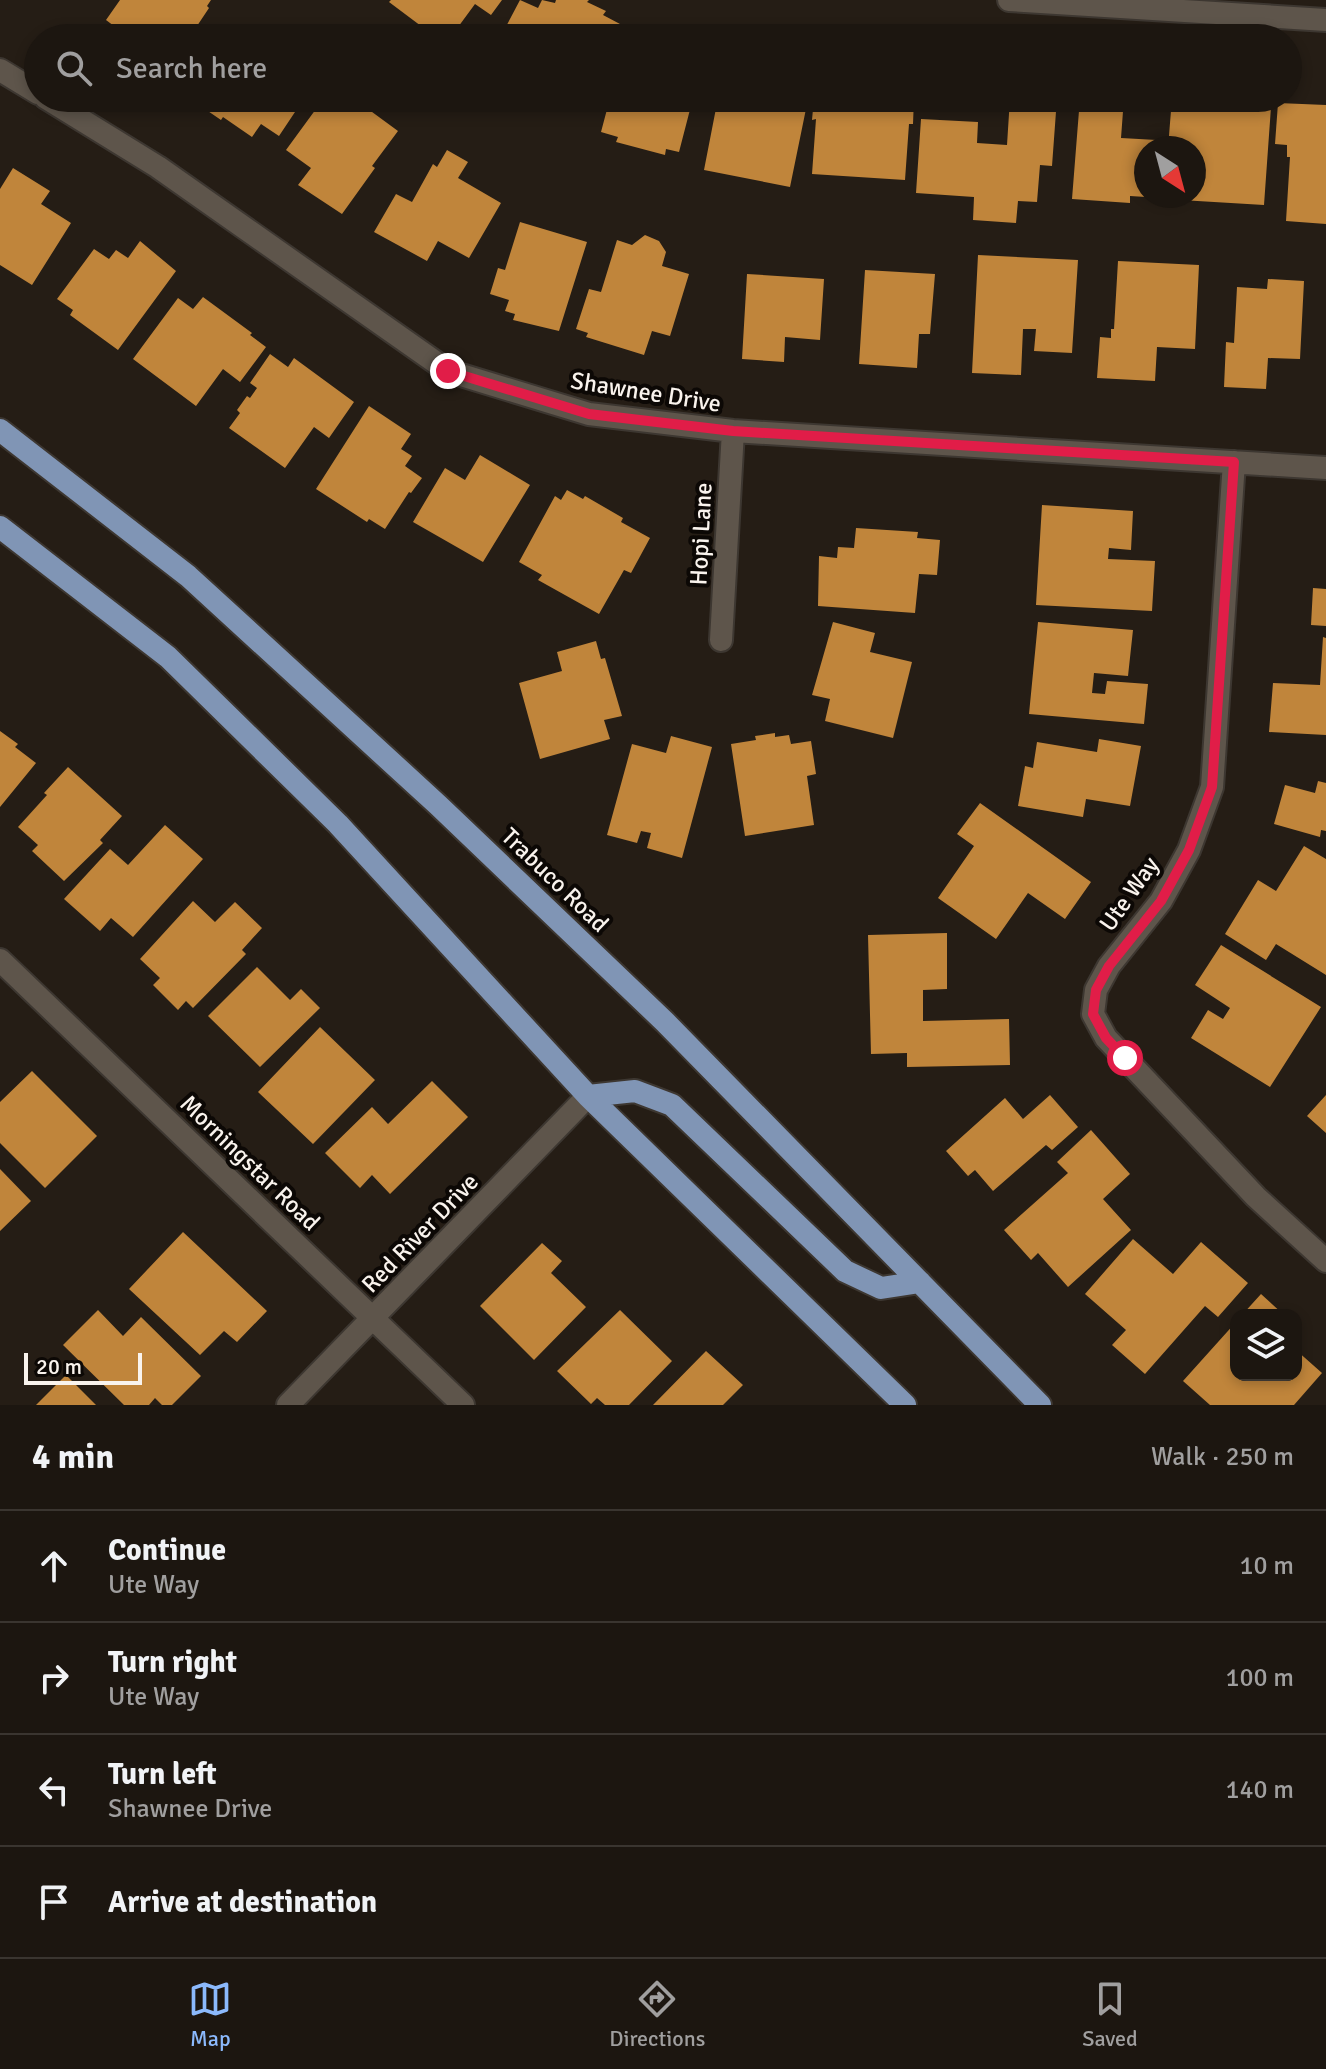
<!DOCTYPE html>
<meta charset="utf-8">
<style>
body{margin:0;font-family:Signika,sans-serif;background:#29231e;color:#f1f3f6}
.controls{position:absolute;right:24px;bottom:24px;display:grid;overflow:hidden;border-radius:16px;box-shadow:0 4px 12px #0003}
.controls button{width:72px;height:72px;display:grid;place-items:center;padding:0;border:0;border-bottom:2px solid #3a3530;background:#1c1610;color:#f1f3f6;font:40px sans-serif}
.compass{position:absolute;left:1134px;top:136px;width:72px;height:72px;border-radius:50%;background:#1c1610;box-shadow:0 4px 12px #0003;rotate:144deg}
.scale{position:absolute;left:24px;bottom:20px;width:118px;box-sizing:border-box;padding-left:8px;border:4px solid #f9f3ed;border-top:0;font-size:22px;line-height:28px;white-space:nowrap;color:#f9f3ed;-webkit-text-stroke:6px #0c0805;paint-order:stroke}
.stop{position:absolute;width:24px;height:24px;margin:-18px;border:6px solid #e11d48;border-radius:50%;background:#fff}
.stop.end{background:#e11d48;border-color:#fff;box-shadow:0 2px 8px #0008}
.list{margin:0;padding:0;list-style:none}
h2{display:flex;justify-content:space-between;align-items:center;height:104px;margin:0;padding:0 32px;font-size:34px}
h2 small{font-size:26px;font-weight:400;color:#a09f9f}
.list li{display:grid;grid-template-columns:52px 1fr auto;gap:24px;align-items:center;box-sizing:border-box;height:112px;padding:0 32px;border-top:2px solid #3a3530}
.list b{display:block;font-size:30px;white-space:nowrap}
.list p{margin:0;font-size:26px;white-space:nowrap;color:#a09f9f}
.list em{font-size:26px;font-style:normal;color:#a09f9f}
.icon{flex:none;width:44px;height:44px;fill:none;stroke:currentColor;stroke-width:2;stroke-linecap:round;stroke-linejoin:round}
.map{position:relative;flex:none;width:1326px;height:1405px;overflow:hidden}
.search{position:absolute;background:#1c1610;box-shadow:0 4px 12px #0003;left:24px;right:24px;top:24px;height:88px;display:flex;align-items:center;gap:20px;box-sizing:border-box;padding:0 28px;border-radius:44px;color:#a09f9f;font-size:30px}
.sheet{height:552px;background:#1c1610}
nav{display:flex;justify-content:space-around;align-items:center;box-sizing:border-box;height:112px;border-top:2px solid #3a3530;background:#1c1610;font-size:22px;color:#a09f9f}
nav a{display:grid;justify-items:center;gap:4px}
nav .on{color:#8bb9fc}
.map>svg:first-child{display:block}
.building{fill:#c0853b}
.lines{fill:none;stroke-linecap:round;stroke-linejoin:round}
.minor-casing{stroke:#3d3731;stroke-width:26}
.primary-casing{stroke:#3d3731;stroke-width:26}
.minor{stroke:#5e554b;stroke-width:22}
.primary{stroke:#8095b5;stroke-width:22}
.route{stroke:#e11d48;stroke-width:10}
.labels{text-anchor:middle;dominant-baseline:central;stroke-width:8;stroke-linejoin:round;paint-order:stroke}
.street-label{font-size:24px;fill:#f9f3ed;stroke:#0c0805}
</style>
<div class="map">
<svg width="1326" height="1405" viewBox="0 0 1326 1405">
<rect width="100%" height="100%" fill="#251d15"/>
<path class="building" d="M 120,0 L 211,0 L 207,6 L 209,8 L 191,35 L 195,38 L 118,38 L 122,32 L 106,20 Z
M 391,0 L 502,0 L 491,15 L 475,4 L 450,38 L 437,38 L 389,2 Z
M 520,0 L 538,8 L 542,0 L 555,3 L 556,0 L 589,0 L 587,2 L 606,11 L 603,15 L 620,24 L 613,38 L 500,38 Z
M 202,98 L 295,98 L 288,107 L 295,112 L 279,136 L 261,124 L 252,137 L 223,117 L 221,120 L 202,107 L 207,101 Z
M 324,98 L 353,98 L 398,131 L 372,166 L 375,168 L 342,214 L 298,185 L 311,168 L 286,150 Z
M 610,98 L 693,98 L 679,152 L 666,149 L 665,155 L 616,142 L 618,137 L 601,132 Z
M 718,98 L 777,98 L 807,104 L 790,187 L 704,170 Z
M 814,98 L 914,98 L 913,124 L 909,124 L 905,180 L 812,174 L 816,119 L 812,120 Z
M 1010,98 L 1057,98 L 1052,166 L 1040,165 L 1037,202 L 1018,201 L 1016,223 L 973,220 L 974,197 L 916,193 L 921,119 L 978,122 L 977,143 L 1007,145 Z
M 1080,98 L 1124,98 L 1121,138 L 1157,140 L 1157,148 L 1146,148 L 1146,197 L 1130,196 L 1130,203 L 1072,199 Z
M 1172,98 L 1217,98 L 1217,104 L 1271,107 L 1264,205 L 1164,199 L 1164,196 L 1194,196 L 1194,148 L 1168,148 Z
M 1278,103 L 1326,105 L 1326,224 L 1286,221 L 1290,157 L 1287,157 L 1287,145 L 1275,144 Z
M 447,150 L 468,162 L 458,178 L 501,203 L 469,258 L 438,241 L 427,261 L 374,232 L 396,194 L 412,202 L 433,164 L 437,167 Z
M 13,168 L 50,191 L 41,204 L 71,223 L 32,285 L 0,265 L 0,189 Z
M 520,222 L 587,242 L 559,331 L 513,320 L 515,314 L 505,311 L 509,300 L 490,294 L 498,268 L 505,270 Z
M 645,235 L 659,241 L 666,252 L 662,266 L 689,274 L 670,336 L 652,331 L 644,355 L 586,337 L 588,333 L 576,329 L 589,289 L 601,292 L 617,240 L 632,245 Z
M 140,241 L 176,271 L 118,350 L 70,315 L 73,310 L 57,299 L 94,249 L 109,259 L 116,250 L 128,258 Z
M 978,255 L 1078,260 L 1072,353 L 1034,351 L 1036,329 L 1023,329 L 1021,375 L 972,373 Z
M 1118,261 L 1199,265 L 1195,349 L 1157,347 L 1155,381 L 1097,378 L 1100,337 L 1111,338 L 1111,329 L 1114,329 Z
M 865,270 L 935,274 L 930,334 L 919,334 L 917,368 L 859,364 Z
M 747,274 L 824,279 L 820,340 L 785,337 L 784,362 L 742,359 Z
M 1268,279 L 1304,281 L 1300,359 L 1268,358 L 1266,389 L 1224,387 L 1226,342 L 1234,343 L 1237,287 L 1267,289 Z
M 203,297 L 252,333 L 250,335 L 266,347 L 240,382 L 223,369 L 196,406 L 133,359 L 178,298 L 193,309 Z
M 270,354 L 288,367 L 294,358 L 354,402 L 329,438 L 314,427 L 285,468 L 229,428 L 240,413 L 237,410 L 247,396 L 250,398 L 257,388 L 250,383 Z
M 369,406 L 411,434 L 401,449 L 412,456 L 405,466 L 422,478 L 411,493 L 409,492 L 385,529 L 369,519 L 367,522 L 316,489 Z
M 480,455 L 530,485 L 483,562 L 413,522 L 445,468 L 465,480 Z
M 567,490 L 583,499 L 585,496 L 623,518 L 621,522 L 650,538 L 631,573 L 624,570 L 599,614 L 538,580 L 542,575 L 519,562 L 555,496 L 561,500 Z
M 1042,505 L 1133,511 L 1131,550 L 1109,548 L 1108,559 L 1155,561 L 1152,611 L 1036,605 Z
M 856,528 L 918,532 L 917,538 L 940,540 L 937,575 L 919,574 L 915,613 L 818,606 L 819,556 L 837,558 L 838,547 L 854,548 Z
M 1313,588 L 1326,589 L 1326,626 L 1311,625 Z
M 833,622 L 875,633 L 870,652 L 912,662 L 893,738 L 825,721 L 830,699 L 812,695 Z
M 1038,622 L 1133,630 L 1128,676 L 1094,673 L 1092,693 L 1105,694 L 1107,681 L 1148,684 L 1144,724 L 1029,714 Z
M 1323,637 L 1326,638 L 1326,735 L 1269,732 L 1273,683 L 1320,685 Z
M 596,641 L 601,659 L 605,658 L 622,716 L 604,720 L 610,739 L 540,759 L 519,683 L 562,671 L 557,652 Z
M 0,731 L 18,744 L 15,747 L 36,763 L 0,807 Z
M 775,733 L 775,737 L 789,735 L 791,744 L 811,741 L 816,774 L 807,776 L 814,825 L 745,836 L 731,744 L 756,740 L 755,736 Z
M 671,736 L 712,747 L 682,858 L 647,848 L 651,833 L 641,831 L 637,843 L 607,835 L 632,744 L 666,753 Z
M 1099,739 L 1141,746 L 1130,806 L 1086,799 L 1083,817 L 1018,806 L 1025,766 L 1033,768 L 1037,742 L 1097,752 Z
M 68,767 L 122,816 L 100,840 L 103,843 L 64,881 L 32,851 L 38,845 L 18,827 L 47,795 L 44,793 Z
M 1318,781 L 1326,783 L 1326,831 L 1321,830 L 1320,837 L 1274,824 L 1285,785 L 1315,793 Z
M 980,803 L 1091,882 L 1065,919 L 1028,893 L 996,939 L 938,898 L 974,846 L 957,834 Z
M 165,825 L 203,859 L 133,937 L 111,918 L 100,931 L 64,899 L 110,849 L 128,865 Z
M 1304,846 L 1326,859 L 1326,975 L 1276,944 L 1266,960 L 1225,934 L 1258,880 L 1276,891 Z
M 193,901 L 215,922 L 235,902 L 262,928 L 242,950 L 246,954 L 193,1008 L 186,1001 L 178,1010 L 153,985 L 160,978 L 140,959 Z
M 947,933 L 947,989 L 923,990 L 923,1021 L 1009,1019 L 1010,1065 L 907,1067 L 907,1053 L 871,1054 L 868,935 Z
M 1221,945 L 1321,1007 L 1270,1087 L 1191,1038 L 1208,1010 L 1223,1019 L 1230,1008 L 1195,985 Z
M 257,967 L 290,1000 L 301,989 L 320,1008 L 260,1067 L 208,1016 Z
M 320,1027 L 375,1080 L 313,1144 L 258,1092 Z
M 32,1071 L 97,1136 L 45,1188 L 0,1143 L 0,1102 Z
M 432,1081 L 468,1117 L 390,1194 L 372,1175 L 360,1188 L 325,1153 L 372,1107 L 388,1124 Z
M 1050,1095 L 1078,1127 L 1052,1150 L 1046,1145 L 993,1191 L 975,1170 L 968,1176 L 946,1151 L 1005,1098 L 1023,1119 Z
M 1326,1095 L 1326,1133 L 1307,1116 Z
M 1091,1130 L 1130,1174 L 1103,1199 L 1131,1230 L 1068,1287 L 1038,1253 L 1031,1260 L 1004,1230 L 1068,1173 L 1057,1162 Z
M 0,1169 L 31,1201 L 0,1231 Z
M 183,1232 L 267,1311 L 237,1342 L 224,1331 L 200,1355 L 129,1289 Z
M 1133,1239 L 1173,1274 L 1201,1242 L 1248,1283 L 1218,1317 L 1205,1306 L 1145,1374 L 1112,1345 L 1126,1330 L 1085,1294 Z
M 542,1243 L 562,1261 L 551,1273 L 586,1307 L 534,1360 L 480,1306 Z
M 1261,1294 L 1284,1315 L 1242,1315 Z
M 98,1310 L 123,1336 L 141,1317 L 201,1376 L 172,1405 L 162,1405 L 155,1398 L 149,1405 L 124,1405 L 63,1345 Z
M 620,1310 L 672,1361 L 629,1405 L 605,1405 L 597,1398 L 591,1404 L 557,1371 Z
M 1236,1322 L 1236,1375 L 1296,1375 L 1296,1350 L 1322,1373 L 1294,1405 L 1210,1405 L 1183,1381 Z
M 706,1351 L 743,1385 L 723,1405 L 653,1405 Z
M 66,1375 L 96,1405 L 36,1405 Z"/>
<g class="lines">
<defs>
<path id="minor" d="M 1009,0 L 1326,20
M 0,70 L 38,93
M 46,98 L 158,167 L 448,371 L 589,414 L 733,431 L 1326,468
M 1234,462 L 1212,787 L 1189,850 L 1161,901 L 1109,966 L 1096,990 L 1093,1014 L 1106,1038 L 1256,1197 L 1326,1261
M 721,640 L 733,431
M 0,960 L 463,1405
M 288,1405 L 588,1096"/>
<path id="primary" d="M 0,430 L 188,576 L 438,805 L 665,1022 L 1040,1405
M 0,527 L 168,657 L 338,824 L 588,1096 L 905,1405
M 588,1096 L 635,1091 L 672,1105 L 845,1271 L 881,1288 L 920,1282"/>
</defs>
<use href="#minor" class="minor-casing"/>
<use href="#primary" class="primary-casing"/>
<use href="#minor" class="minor"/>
<use href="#primary" class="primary"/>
</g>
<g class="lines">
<path class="route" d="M 448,371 L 589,414 L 733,431 L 1234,462 L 1212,787 L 1189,850 L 1161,901 L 1109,966 L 1096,990 L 1093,1014 L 1106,1038 L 1125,1058"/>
</g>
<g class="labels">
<g class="street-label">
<text transform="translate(646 392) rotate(9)">Shawnee Drive</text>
<text transform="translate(701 534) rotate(-87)">Hopi Lane</text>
<text transform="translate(555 880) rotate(44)">Trabuco Road</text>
<text transform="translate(1129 894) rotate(-55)">Ute Way</text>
<text transform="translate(250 1163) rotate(44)">Morningstar Road</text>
<text transform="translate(420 1233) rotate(-46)">Red River Drive</text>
</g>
</g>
</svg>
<div class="controls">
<button><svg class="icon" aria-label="layers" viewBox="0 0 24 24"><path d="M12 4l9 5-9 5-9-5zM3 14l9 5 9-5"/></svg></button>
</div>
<svg class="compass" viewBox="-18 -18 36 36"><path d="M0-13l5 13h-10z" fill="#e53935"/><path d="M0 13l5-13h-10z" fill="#a09f9f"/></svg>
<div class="scale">20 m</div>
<div class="stop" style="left:1125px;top:1058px"></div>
<div class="stop end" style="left:448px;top:371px"></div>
<div class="search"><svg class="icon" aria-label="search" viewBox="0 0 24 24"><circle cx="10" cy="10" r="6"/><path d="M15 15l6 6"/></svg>Search here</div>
</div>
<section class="sheet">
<h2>4 min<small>Walk · 250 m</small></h2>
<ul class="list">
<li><svg class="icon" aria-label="ahead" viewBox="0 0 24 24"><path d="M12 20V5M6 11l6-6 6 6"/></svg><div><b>Continue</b><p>Ute Way</p></div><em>10 m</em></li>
<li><svg class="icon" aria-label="right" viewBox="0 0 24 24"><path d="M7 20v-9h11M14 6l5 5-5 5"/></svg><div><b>Turn right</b><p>Ute Way</p></div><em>100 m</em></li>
<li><svg class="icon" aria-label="left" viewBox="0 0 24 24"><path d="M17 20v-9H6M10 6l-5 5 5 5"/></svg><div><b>Turn left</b><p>Shawnee Drive</p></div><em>140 m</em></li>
<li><svg class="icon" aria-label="arrive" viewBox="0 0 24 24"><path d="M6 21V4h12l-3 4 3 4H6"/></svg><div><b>Arrive at destination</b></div></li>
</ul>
</section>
<nav>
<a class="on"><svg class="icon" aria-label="map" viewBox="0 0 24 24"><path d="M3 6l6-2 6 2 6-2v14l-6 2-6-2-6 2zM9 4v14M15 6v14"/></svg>Map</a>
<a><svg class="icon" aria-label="directions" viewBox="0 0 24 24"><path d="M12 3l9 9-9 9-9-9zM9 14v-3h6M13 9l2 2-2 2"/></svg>Directions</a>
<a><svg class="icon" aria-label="saved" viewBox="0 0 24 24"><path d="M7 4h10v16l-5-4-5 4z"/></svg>Saved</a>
</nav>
